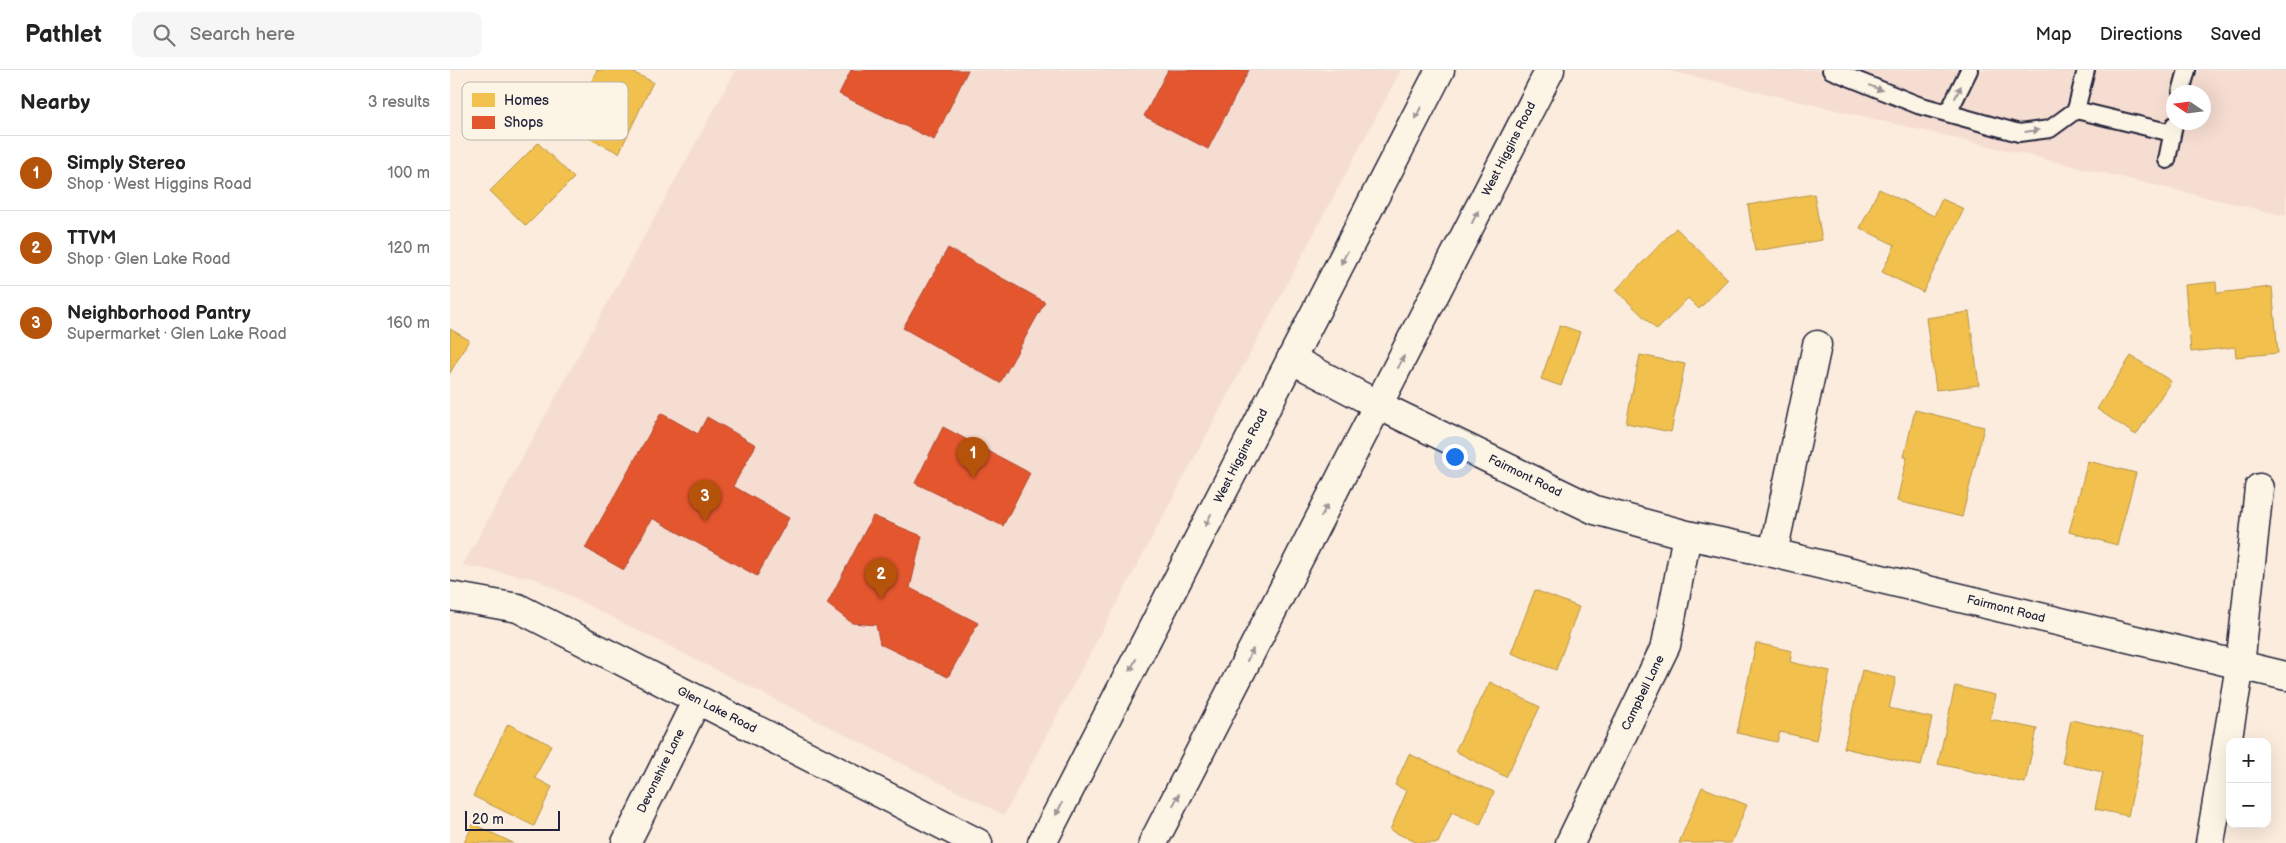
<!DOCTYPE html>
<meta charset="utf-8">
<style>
body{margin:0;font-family:"Balsamiq Sans",sans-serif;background:#f6f6f6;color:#222}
.controls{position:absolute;right:15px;bottom:15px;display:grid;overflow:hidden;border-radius:10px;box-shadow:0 5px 20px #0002}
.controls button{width:45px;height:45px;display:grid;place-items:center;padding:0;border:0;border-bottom:1px solid #e0e0e0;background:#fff;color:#222;font:25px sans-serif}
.compass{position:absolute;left:1716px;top:15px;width:45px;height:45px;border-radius:50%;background:#fff;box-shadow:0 5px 20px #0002;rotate:283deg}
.scale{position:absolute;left:15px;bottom:12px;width:95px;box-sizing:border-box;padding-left:5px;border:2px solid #22223b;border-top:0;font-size:14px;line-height:18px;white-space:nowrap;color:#22223b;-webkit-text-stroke:4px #fcf5e5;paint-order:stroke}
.you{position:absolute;left:1004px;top:386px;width:18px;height:18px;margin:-12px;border:4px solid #fff;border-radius:50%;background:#1a73e8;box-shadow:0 0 0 8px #1a73e833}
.badge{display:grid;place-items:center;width:32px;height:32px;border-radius:50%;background:#b45309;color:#fff;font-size:16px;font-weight:700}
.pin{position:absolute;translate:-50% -41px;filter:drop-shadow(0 1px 2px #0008)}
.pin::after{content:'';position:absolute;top:26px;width:18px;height:15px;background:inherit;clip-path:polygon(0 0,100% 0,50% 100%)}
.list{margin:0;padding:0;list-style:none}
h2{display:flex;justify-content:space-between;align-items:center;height:65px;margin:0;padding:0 20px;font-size:21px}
h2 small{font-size:16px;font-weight:400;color:#767676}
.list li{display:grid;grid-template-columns:32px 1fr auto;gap:15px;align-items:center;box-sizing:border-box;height:75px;padding:0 20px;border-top:1px solid #e0e0e0}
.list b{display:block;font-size:19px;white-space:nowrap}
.list p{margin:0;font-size:16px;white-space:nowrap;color:#767676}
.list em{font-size:16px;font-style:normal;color:#767676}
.icon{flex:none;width:28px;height:28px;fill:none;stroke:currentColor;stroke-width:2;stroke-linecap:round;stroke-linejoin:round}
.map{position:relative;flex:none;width:1836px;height:773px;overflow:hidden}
header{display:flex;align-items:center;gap:30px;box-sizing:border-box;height:70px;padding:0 25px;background:#fff;border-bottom:1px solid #e0e0e0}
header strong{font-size:24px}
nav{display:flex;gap:28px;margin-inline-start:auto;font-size:18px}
.search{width:350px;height:45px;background:#f6f6f6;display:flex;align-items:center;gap:12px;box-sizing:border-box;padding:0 18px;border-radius:10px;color:#767676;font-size:19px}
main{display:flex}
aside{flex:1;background:#fff}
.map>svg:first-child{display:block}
.built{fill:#f6ddd1;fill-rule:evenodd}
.homes{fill:#f2c14e;stroke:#b49148}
.shops{fill:#e4572e;stroke:#aa4732}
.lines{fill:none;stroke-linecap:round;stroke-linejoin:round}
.lane-casing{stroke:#22223b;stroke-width:20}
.street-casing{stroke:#22223b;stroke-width:31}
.primary-casing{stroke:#22223b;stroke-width:31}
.lane{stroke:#fcf5e5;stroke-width:16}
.street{stroke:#fcf5e5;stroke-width:28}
.primary{stroke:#fcf5e5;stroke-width:28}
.oneway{fill:#9a9698}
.labels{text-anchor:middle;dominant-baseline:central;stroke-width:5;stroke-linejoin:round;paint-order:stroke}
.street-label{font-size:12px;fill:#22223b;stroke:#fcf5e5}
.key{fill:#fcf5e5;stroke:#bbb6b2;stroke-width:1}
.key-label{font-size:14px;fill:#22223b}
</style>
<header>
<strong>Pathlet</strong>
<div class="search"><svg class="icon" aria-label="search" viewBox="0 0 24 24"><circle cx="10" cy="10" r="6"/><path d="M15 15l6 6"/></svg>Search here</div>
<nav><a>Map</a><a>Directions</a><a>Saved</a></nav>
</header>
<main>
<aside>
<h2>Nearby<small>3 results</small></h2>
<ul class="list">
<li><span class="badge">1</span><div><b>Simply Stereo</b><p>Shop · West Higgins Road</p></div><em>100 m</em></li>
<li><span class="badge">2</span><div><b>TTVM</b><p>Shop · Glen Lake Road</p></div><em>120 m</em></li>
<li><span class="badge">3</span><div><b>Neighborhood Pantry</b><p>Supermarket · Glen Lake Road</p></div><em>160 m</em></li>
</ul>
</aside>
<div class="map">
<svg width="1836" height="773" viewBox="0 0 1836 773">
<rect width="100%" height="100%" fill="#fbecdd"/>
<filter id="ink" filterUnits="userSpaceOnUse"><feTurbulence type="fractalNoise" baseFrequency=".02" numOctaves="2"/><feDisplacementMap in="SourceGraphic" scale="10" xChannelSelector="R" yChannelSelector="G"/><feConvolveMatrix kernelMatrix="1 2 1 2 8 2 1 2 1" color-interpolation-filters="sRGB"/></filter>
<g filter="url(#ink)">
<path class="built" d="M 286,0 L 951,0 L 554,745 L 86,509 L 13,495 Z
M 1216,0 L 1836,0 L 1836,146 ZM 1724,22 L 1754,22 L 1754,52 L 1724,52 Z"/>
<path class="homes" d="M 147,0 L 178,0 L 203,12 L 169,83 L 119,58 Z
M 88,73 L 124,108 L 76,156 L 40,121 Z
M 1429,119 L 1484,146 L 1492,129 L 1514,139 L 1473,222 L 1432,202 L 1445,175 L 1410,158 Z
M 1364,124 L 1372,170 L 1305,181 L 1298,135 Z
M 1226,158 L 1278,209 L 1249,239 L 1238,228 L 1207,260 L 1166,220 Z
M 1766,212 L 1767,223 L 1822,217 L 1828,283 L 1786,287 L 1785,277 L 1741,282 L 1735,215 Z
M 1519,242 L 1529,315 L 1486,320 L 1476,248 Z
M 1110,255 L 1130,262 L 1111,316 L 1091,309 Z
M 0,259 L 19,270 L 0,303 Z
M 1190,285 L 1235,294 L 1221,362 L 1176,353 Z
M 1681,286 L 1721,311 L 1686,365 L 1647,339 Z
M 1465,340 L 1534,357 L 1512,447 L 1447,431 L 1457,387 L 1454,387 Z
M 1638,391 L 1686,403 L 1667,475 L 1619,462 Z
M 1085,520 L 1129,537 L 1106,600 L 1061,583 Z
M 1306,573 L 1342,581 L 1340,592 L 1380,601 L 1366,670 L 1330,662 L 1327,672 L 1287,663 Z
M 1412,600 L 1446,608 L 1439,638 L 1482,648 L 1471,696 L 1394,678 Z
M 1040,612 L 1090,637 L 1056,707 L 1005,681 Z
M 1505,616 L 1545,625 L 1540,649 L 1587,659 L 1575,713 L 1488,694 Z
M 1621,650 L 1695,666 L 1678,746 L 1645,739 L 1653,702 L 1612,693 Z
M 58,654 L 101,675 L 85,708 L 102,717 L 84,756 L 23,726 Z
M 959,684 L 1044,722 L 1030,755 L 1002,742 L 988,773 L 968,773 L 940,760 L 957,721 L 945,715 Z
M 1252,717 L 1297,735 L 1281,773 L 1229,773 Z
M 23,754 L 63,773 L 14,773 Z"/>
<path class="shops" d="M 401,0 L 518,0 L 484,70 L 389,24 Z
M 718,0 L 799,0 L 758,79 L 694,46 Z
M 498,178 L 595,232 L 550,313 L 453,258 Z
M 211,343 L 248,364 L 257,347 L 306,375 L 283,416 L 339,448 L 307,506 L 202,448 L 174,500 L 135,478 Z
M 493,357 L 580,403 L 553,456 L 465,413 Z
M 423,446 L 472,466 L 460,518 L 528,553 L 498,607 L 430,574 L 426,555 L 402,553 L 377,534 Z"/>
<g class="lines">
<defs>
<path id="lane" d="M 1381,0 L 1468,35 L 1569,63 L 1600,59 L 1626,40 L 1636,0
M 1731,22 L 1737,0
M 1626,40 L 1722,63
M 1498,43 L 1519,0
M 1717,90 L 1724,55"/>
<path id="street" d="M 841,289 L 928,335 L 1145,440 L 1237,465 L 1323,483 L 1836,606
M 1323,483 L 1367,275
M 0,526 L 68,538 L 528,773
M 176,773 L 247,630
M 1120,773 L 1216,575 L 1237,465
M 1760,773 L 1790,596 L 1809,418"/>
<path id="primary" d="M 592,773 L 990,0
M 703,773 L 1100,0"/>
</defs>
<use href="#lane" class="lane-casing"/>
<use href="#street" class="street-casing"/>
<use href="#primary" class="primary-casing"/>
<use href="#lane" class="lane"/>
<use href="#street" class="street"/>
<use href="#primary" class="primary"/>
</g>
<defs><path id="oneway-solid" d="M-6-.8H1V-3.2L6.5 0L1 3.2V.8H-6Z" transform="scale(1.25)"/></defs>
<g class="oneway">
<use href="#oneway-solid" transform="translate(1426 18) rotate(22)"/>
<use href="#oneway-solid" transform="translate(1508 22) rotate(-64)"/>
<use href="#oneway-solid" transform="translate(968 43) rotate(117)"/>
<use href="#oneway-solid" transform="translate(1582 61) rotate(-7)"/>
<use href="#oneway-solid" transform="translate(1025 147) rotate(-63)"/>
<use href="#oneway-solid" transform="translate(894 188) rotate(117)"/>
<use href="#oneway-solid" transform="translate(951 292) rotate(-63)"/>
<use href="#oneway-solid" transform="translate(874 441) rotate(-63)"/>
<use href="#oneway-solid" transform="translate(758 450) rotate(117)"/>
<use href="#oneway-solid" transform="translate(800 585) rotate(-63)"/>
<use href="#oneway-solid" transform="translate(683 595) rotate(117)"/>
<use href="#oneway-solid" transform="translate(726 730) rotate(-63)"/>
<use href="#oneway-solid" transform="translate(609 739) rotate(117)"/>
</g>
</g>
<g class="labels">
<g class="street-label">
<text transform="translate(1059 79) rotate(-63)">West Higgins Road</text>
<text transform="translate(791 386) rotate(-63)">West Higgins Road</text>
<text transform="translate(1075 406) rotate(26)">Fairmont Road</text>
<text transform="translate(1556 539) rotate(14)">Fairmont Road</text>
<text transform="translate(1193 623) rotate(-64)">Campbell Lane</text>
<text transform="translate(267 640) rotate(27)">Glen Lake Road</text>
<text transform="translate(211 701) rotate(-64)">Devonshire Lane</text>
</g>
</g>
<rect x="12" y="12" width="166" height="58" rx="8" class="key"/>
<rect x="22" y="23" width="23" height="14" fill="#f2c14e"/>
<rect x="22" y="46" width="23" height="13" fill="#e4572e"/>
<g class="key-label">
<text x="54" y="35">Homes</text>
<text x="54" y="57">Shops</text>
</g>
</svg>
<div class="controls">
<button>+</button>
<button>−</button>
</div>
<svg class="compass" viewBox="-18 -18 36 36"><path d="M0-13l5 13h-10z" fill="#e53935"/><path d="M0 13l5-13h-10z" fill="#767676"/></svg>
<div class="scale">20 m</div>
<div class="you"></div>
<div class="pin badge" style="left:523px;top:408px">1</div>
<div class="pin badge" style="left:431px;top:529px">2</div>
<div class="pin badge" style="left:255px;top:451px">3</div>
</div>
</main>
